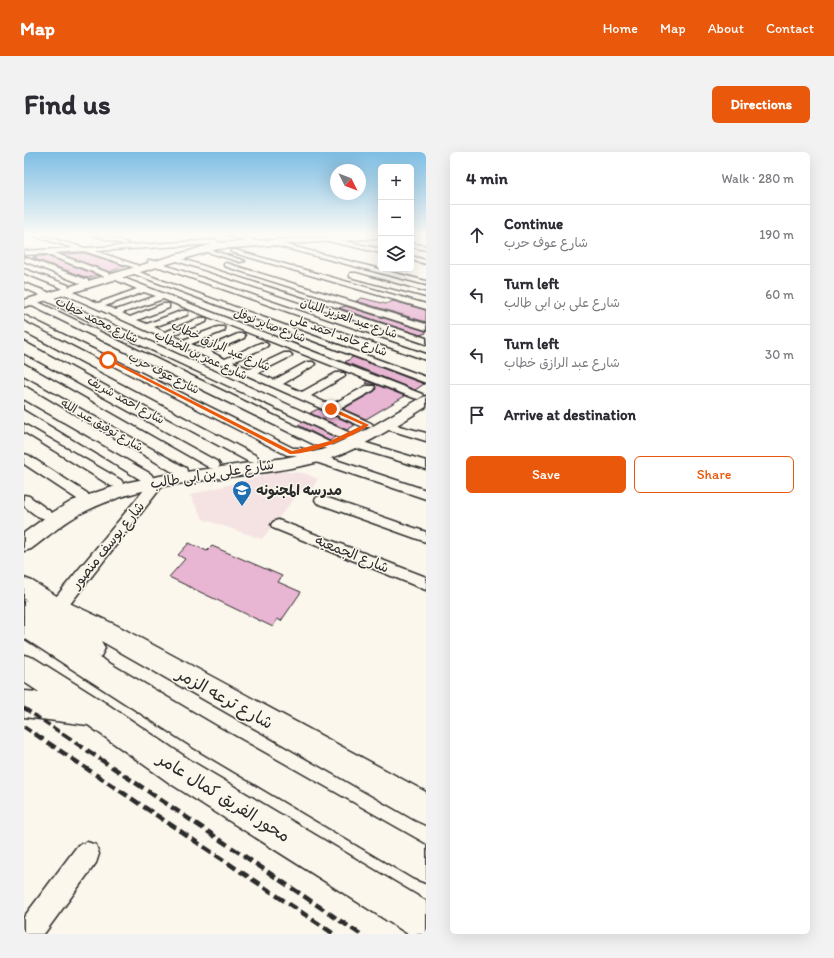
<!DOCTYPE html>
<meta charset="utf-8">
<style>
body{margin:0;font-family:Itim,"Playpen Sans Arabic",sans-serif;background:#f2f2f3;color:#2b2b33}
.controls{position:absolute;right:12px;top:12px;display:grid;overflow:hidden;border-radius:6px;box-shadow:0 4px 16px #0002}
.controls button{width:36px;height:36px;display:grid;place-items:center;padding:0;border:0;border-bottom:1px solid #e1e1e2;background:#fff;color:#2b2b33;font:20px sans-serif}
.compass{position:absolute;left:306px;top:12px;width:36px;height:36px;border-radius:50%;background:#fff;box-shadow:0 4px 16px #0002;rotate:132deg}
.stop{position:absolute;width:12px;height:12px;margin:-9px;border:3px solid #ea580c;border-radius:50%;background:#fff}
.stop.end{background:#ea580c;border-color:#fff;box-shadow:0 1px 4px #0008}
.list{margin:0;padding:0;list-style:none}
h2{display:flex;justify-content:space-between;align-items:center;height:52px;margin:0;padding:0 16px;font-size:17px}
h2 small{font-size:13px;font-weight:400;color:#7c7c81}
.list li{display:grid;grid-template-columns:26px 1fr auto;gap:12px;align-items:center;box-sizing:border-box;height:60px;padding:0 16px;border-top:1px solid #e1e1e2}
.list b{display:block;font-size:15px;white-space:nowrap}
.list p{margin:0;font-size:13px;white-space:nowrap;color:#7c7c81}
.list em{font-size:13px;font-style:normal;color:#7c7c81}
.actions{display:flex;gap:8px;padding:12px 16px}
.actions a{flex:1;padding:9px 0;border:1px solid #ea580c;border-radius:6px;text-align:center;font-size:14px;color:#ea580c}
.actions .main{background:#ea580c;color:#fff}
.icon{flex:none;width:22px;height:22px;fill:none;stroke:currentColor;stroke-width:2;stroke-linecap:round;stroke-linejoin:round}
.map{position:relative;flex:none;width:402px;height:782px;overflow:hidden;border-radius:6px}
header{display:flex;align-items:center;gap:24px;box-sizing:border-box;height:56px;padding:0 20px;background:#ea580c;color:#fff}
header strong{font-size:19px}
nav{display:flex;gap:22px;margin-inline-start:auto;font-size:14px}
.intro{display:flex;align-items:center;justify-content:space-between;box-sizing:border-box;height:96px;padding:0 24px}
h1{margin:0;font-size:28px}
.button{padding:10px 18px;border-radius:6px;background:#ea580c;color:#fff;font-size:14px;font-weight:700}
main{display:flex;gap:24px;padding:0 24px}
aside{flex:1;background:#fff;border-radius:6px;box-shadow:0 4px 16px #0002}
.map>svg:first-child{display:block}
.built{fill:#f5e3e4}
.building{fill:#e8b5d3;stroke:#2b2b2b}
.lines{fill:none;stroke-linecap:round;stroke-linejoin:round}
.street-casing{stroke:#2b2b2b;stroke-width:3}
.secondary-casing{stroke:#2b2b2b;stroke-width:3}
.highway-casing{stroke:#2b2b2b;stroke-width:3}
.street{fill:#fbf7ec;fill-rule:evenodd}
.secondary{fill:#fbf7ec;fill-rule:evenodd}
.highway{fill:#fbf7ec;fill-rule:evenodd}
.rail-far1{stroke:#2b2b2b;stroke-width:3.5;stroke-dasharray:8 3.5;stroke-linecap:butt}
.rail{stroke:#2b2b2b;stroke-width:4.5;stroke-dasharray:10 4.5;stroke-linecap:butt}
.route{fill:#ea580c}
.labels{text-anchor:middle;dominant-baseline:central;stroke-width:3;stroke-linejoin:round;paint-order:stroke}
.far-street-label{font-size:12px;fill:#2b2b2b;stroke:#fbf7ec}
.street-label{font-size:14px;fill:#2b2b2b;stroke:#fbf7ec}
.poi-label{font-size:14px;font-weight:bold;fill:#2b2b2b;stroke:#fbf7ec;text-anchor:start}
.near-street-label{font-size:17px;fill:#2b2b2b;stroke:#fbf7ec}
</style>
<header>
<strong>Map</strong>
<nav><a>Home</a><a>Map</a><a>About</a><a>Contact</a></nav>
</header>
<div class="intro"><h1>Find us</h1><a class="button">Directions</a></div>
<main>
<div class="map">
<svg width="402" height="782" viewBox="0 0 402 782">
<rect width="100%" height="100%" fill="#fbf7ec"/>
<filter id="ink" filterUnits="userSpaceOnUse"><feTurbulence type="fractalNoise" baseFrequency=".025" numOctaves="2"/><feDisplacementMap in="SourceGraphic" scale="8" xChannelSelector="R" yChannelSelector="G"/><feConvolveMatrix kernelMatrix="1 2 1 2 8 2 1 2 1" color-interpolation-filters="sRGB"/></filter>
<g filter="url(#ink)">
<path class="built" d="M 256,319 L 280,321 L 294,327 L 286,340 L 277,338 L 238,387 L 179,367 L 166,343 Z"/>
<path class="building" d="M 60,101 L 102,114 L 86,120 L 37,102 Z
M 9,104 L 22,104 L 74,123 L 64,126 L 8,106 L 13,106 Z
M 338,146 L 362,152 L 369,149 L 402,158 L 402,170 L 332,149 Z
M 321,154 L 402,179 L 402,181 L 396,183 L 315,156 Z
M 329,205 L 400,232 L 391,238 L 321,210 Z
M 340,228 L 381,244 L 342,267 L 319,257 L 351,239 L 351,233 L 341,231 L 343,229 Z
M 294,257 L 331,273 L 323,278 L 286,261 Z
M 279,270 L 311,285 L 306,289 L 274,273 Z
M 165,391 L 183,399 L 188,394 L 258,424 L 254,430 L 277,440 L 257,469 L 253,467 L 249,475 L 145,425 L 161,407 L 154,403 Z"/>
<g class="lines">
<defs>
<path id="street" d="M 7,83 L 16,83 L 61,96 L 192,88 L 195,90 L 192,92 L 71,99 L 113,113 L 114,114 L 111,116 L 60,99 L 30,101 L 85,121 L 86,123 L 82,125 L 24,103 L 23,102 L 0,103 L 0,99 L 49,96 Z
M 69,83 L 78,83 L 104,91 L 101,93 Z
M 203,83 L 213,83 L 230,88 L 227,90 Z
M 302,85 L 357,97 L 357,101 L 300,88 L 300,86 Z
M 244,88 L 402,129 L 402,133 L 242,91 L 241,90 Z
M 387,91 L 402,94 L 402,98 L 387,95 Z
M 177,96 L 181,96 L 221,109 L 216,110 L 177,98 Z
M 207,98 L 211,98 L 402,152 L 402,157 L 207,100 Z
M 149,104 L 402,186 L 402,192 L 147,107 L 146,106 Z
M 387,104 L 402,108 L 402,112 L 387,108 Z
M 0,105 L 64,128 L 65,130 L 64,132 L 58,132 L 0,109 Z
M 126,108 L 402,202 L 402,208 L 124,111 L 124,109 Z
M 202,111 L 402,172 L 402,178 L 200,114 L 200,112 Z
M 0,117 L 44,133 L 45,135 L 42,137 L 74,151 L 113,137 L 85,125 L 89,123 L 92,123 L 398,242 L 399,244 L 394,247 L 390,246 L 139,147 L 98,161 L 106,165 L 139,152 L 145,152 L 145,156 L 113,168 L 123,172 L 157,159 L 163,159 L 164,161 L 163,163 L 130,175 L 141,180 L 176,166 L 182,166 L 183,168 L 182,170 L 148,183 L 159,188 L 194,175 L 200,175 L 201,177 L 200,179 L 167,192 L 179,197 L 214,182 L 220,182 L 221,184 L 220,186 L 187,200 L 201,207 L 236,191 L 242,191 L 244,193 L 242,195 L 209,210 L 226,217 L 260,201 L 266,201 L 268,203 L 266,205 L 234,221 L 250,228 L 283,210 L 289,210 L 291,212 L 289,214 L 259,232 L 278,240 L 312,221 L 320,221 L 321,223 L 320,225 L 287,244 L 307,253 L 342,234 L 350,234 L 351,236 L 350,238 L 316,257 L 347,271 L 349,273 L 347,275 L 339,275 L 38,141 L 37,139 L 40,137 L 0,121 ZM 120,140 L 132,144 L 92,158 L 81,154 Z
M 107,117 L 402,225 L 402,231 L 105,120 L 104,119 Z
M 326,121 L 332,121 L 402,141 L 402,145 L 326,125 Z
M 0,131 L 24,140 L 24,143 L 326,281 L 328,284 L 326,287 L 318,287 L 18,147 L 18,144 L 0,136 Z
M 4,148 L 10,148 L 305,290 L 307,293 L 305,296 L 297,296 L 4,152 Z
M 0,163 L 269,296 L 276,296 L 402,338 L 402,347 L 271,303 L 263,303 L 0,168 Z
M 0,181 L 233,304 L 235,307 L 233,310 L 225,310 L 0,188 Z
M 0,203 L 194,310 L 196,313 L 194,316 L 186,316 L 0,210 Z
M 0,225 L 162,316 L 163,319 L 162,322 L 152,322 L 0,232 Z
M 0,249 L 127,322 L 129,325 L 127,328 L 117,328 L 0,257 Z
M 360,270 L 402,281 L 402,289 L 356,275 L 354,273 L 356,271 Z
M 0,272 L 97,328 L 99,331 L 97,334 L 92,335 L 87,334 L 0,280 Z
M 329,287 L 402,309 L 402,317 L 325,294 L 323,291 L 325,288 Z
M 0,302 L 4,303 L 63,341 L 65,344 L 63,347 L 58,348 L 53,347 L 0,312 Z
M 134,326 L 139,327 L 141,330 L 139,333 L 39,461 L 33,463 L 27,461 L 25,456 L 27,451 L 129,327 Z
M 0,343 L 5,344 L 27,360 L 29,363 L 27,366 C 16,369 8,360 0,354 Z
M 298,344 L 402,380 L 402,390 L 293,351 L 291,348 L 293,345 Z
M 254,368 L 402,425 L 402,438 L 249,376 L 247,373 L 249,370 Z
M 63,690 L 72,693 L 75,702 L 72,711 L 20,782 L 0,782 L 0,765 L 54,693 Z"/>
<path id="secondary" d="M 334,83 L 357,83 L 357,86 L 193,97 L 0,155 L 0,148 L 192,91 Z
M 402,244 L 402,255 C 368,276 334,299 295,310 C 218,330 134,323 62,359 C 42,368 25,384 7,397 L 0,399 L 0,381 L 26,362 L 48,349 L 76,339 L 105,330 L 141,323 L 260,306 L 298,298 L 342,278 L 397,246 Z
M 0,426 L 8,429 L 41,449 L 92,473 L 402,640 L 402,673 L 391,668 L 77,489 L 81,496 L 77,504 C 67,507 61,506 53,499 L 0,468 L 0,448 L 3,449 L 0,447 Z"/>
<path id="highway" d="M 0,463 L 9,466 L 192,574 L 402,693 L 402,731 L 389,726 L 170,596 L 0,486 Z
M 0,503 L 10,506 L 80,550 L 169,610 L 402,749 L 402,782 L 384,782 L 147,632 L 64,573 L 0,565 L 0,539 L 15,540 L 0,530 Z"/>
</defs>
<use href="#street" class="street-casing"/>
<use href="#secondary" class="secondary-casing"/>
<use href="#highway" class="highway-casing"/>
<use href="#street" class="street"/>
<use href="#secondary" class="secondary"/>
<use href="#highway" class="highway"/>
<path class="rail-far1" d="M 0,556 L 40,583
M 0,575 L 12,583"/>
<path class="rail" d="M 11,582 L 310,782
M 39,582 L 336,782"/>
</g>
</g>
<linearGradient id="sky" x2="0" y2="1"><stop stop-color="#7ebee4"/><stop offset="0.43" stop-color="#fdfbf6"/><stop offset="1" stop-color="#fdfbf6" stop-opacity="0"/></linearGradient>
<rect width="402" height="192" fill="url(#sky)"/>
<path class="route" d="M 83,207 L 86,207 L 268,299 L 306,289 L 339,273 L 305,258 L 305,256 L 309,256 L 345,273 C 330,285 285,303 266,302 L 83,208 Z"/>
<defs>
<symbol id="school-pin" viewBox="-11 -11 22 30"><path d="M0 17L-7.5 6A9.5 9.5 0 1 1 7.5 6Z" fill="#1f6fb2" stroke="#fbf7ec"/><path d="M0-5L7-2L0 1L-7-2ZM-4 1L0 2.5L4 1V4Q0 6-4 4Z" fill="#fff"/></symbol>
</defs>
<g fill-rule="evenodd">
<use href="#school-pin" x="207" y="327" width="22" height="30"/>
</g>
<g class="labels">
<g class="far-street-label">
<text transform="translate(325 166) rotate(19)">شارع عبد العزيز اللبان</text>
<text transform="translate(73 168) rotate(26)">شارع محمد خطاب</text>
<text transform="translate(246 173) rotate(21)">شارع صابر نوفل</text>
<text transform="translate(315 183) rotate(20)">شارع حامد احمد على</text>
<text transform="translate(197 194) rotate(24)">شارع عبد الرازق خطاب</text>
<text transform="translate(177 203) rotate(25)">شارع عمر بن الخطاب</text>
<text transform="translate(140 221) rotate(27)">شارع عوف حرب</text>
<text transform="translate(102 248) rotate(29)">شارع احمد شريف</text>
<text transform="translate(78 273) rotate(30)">شارع توفيق عبد الله</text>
</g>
<g class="street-label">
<text transform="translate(188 322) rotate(-9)">شارع على بن ابى طالب</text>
<text transform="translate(84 393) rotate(-51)">شارع يوسف منصور</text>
<text transform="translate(328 402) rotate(22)">شارع الجمعيه</text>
</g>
<g class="poi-label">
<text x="232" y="338">مدرسه المجنونه</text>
</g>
<g class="near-street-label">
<text transform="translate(201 546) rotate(29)">شارع ترعه الزمر</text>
<text transform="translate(200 645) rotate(32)">محور الفريق كمال عامر</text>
</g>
</g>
</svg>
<div class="controls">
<button>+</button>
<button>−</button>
<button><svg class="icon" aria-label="layers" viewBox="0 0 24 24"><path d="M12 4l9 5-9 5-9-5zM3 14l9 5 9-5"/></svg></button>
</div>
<svg class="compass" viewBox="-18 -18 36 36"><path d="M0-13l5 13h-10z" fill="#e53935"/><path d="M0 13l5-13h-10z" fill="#7c7c81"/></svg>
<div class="stop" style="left:84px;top:208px"></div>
<div class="stop end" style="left:307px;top:257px"></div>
</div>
<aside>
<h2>4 min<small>Walk · 280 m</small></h2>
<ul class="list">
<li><svg class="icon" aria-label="ahead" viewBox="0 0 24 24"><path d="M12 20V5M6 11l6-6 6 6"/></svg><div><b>Continue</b><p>شارع عوف حرب</p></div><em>190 m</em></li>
<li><svg class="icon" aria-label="left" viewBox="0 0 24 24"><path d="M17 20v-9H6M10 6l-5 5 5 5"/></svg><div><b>Turn left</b><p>شارع على بن ابى طالب</p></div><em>60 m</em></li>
<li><svg class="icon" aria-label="left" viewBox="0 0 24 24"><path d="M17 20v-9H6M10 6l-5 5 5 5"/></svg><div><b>Turn left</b><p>شارع عبد الرازق خطاب</p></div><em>30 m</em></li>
<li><svg class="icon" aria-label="arrive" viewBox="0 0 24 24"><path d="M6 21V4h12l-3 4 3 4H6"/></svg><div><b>Arrive at destination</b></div></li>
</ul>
<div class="actions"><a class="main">Save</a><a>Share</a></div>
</aside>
</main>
